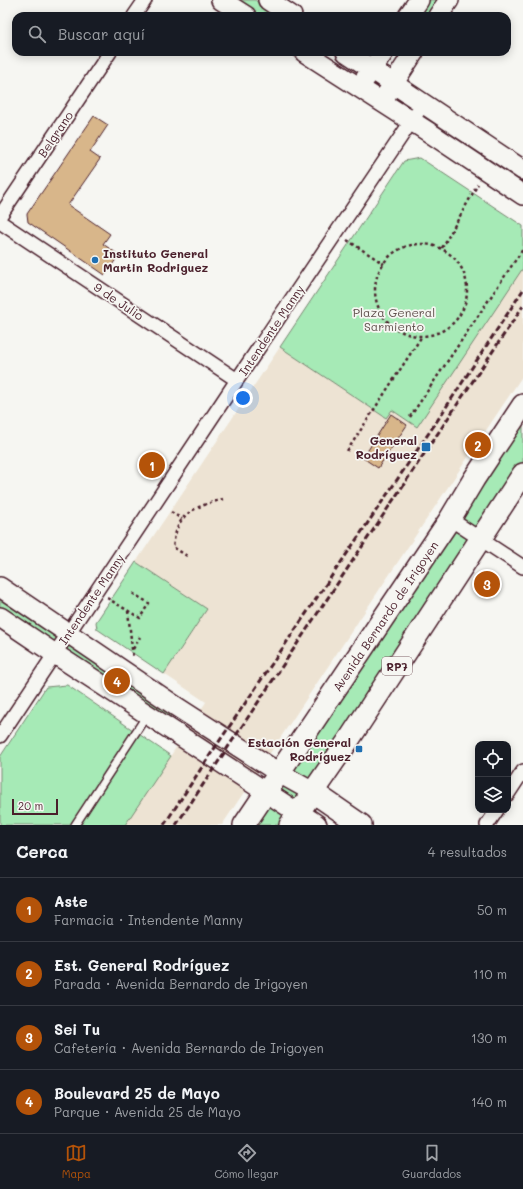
<!DOCTYPE html>
<html lang="es">
<meta charset="utf-8">
<style>
body{margin:0;font-family:Mali,sans-serif;background:#242831;color:#f1f3f6}
.controls{position:absolute;right:12px;bottom:12px;display:grid;overflow:hidden;border-radius:8px;box-shadow:0 2px 10px #0003}
.controls button{width:36px;height:36px;display:grid;place-items:center;padding:0;border:0;border-bottom:1px solid #363941;background:#171b24;color:#f1f3f6;font:20px sans-serif}
.scale{position:absolute;left:12px;bottom:10px;width:46px;box-sizing:border-box;padding-left:4px;border:2px solid #4a1f2b;border-top:0;font-size:11px;line-height:14px;white-space:nowrap;color:#4a1f2b;-webkit-text-stroke:3px #f6f6f2;paint-order:stroke}
.you{position:absolute;left:243px;top:398px;width:14px;height:14px;margin:-10px;border:3px solid #fff;border-radius:50%;background:#1a73e8;box-shadow:0 0 0 6px #1a73e833}
.badge{display:grid;place-items:center;width:26px;height:26px;border-radius:50%;background:#b45309;color:#fff;font-size:13px;font-weight:700}
.pin{position:absolute;translate:-50% -50%;border:2px solid #fff;box-shadow:0 1px 4px #0006}
.list{margin:0;padding:0;list-style:none}
h2{display:flex;justify-content:space-between;align-items:center;height:52px;margin:0;padding:0 16px;font-size:17px}
h2 small{font-size:13px;font-weight:400;color:#9ea1a6}
.list li{display:grid;grid-template-columns:26px 1fr auto;gap:12px;align-items:center;box-sizing:border-box;height:64px;padding:0 16px;border-top:1px solid #363941}
.list b{display:block;font-size:15px;white-space:nowrap}
.list p{margin:0;font-size:13px;white-space:nowrap;color:#9ea1a6}
.list em{font-size:13px;font-style:normal;color:#9ea1a6}
.icon{flex:none;width:22px;height:22px;fill:none;stroke:currentColor;stroke-width:2;stroke-linecap:round;stroke-linejoin:round}
.map{position:relative;flex:none;width:523px;height:825px;overflow:hidden}
.search{position:absolute;background:#171b24;box-shadow:0 2px 10px #0003;left:12px;right:12px;top:12px;height:44px;display:flex;align-items:center;gap:10px;box-sizing:border-box;padding:0 14px;border-radius:12px;color:#9ea1a6;font-size:15px}
.sheet{height:308px;background:#171b24}
nav{display:flex;justify-content:space-around;align-items:center;box-sizing:border-box;height:56px;border-top:1px solid #363941;background:#171b24;font-size:11px;color:#9ea1a6}
nav a{display:grid;justify-items:center;gap:2px}
nav .on{color:#b45309}
.map>svg:first-child{display:block}
.built{fill:#ede3d3}
.green{fill:#a6eab6;stroke:#788470}
.building{fill:#d8b68a;stroke:#4a1f2b}
.lines{fill:none;stroke-linecap:round;stroke-linejoin:round}
.lane-casing{stroke:#4a1f2b;stroke-width:10}
.street-casing{stroke:#4a1f2b;stroke-width:16}
.secondary-casing{stroke:#4a1f2b;stroke-width:22}
.primary-casing{stroke:#4a1f2b;stroke-width:24}
.path{stroke:#4a1f2b;stroke-width:2.5;stroke-dasharray:3 3;stroke-linecap:butt}
.lane{stroke:#f6f6f2;stroke-width:7}
.street{stroke:#f6f6f2;stroke-width:13}
.secondary{stroke:#f6f6f2;stroke-width:19}
.primary{stroke:#f6f6f2;stroke-width:21}
.rail{stroke:#4a1f2b;stroke-width:3;stroke-dasharray:6 3;stroke-linecap:butt}
.poi-dot{fill:#1f6fb2;stroke:#f6f6f2;stroke-width:1.5}
.labels{text-anchor:middle;dominant-baseline:central;stroke-width:3.5;stroke-linejoin:round;paint-order:stroke}
.shield{fill:#f6f6f2;stroke:#7e6067;stroke-width:1}
.shield-label{font-size:11px;font-weight:bold;fill:#4a1f2b}
.street-label{font-size:12px;fill:#4a1f2b;stroke:#f6f6f2}
.poi-label{font-size:12px;font-weight:bold;fill:#4a1f2b;stroke:#f6f6f2;text-anchor:end}
.park-label{font-size:12px;fill:#61524e;stroke:#f6f6f2}
</style>
<div class="map">
<svg width="523" height="825" viewBox="0 0 523 825">
<rect width="100%" height="100%" fill="#f6f6f2"/>
<filter id="ink" filterUnits="userSpaceOnUse"><feTurbulence type="fractalNoise" baseFrequency=".025" numOctaves="2"/><feDisplacementMap in="SourceGraphic" scale="8" xChannelSelector="R" yChannelSelector="G"/><feConvolveMatrix kernelMatrix="1 2 1 2 8 2 1 2 1" color-interpolation-filters="sRGB"/></filter>
<g filter="url(#ink)">
<path class="built" d="M 523,268 L 523,375 L 222,825 L 125,825 L 206,702 L 164,674 L 207,609 L 136,562 L 280,347 L 386,418 L 392,410 L 417,427 Z"/>
<path class="green" d="M 232,0 L 255,0 L 278,16 L 256,16 Z
M 423,0 L 442,0 L 431,16 L 413,16 Z
M 438,121 L 523,178 L 523,192 L 431,131 Z
M 420,158 L 523,226 L 523,268 L 417,427 L 392,410 L 386,418 L 280,347 L 404,161 Z
M 523,405 L 523,474 L 290,825 L 244,825 Z
M 136,562 L 207,609 L 164,674 L 97,629 L 96,622 Z
M 0,587 L 177,707 L 164,726 L 0,617 Z
M 67,685 L 171,756 L 125,825 L 0,825 L 0,757 L 46,687 Z"/>
<path class="building" d="M 94,116 L 108,125 L 90,152 L 100,159 L 68,205 L 110,234 L 103,244 L 119,255 L 105,275 L 28,222 L 27,214 Z
M 391,414 L 407,425 L 378,468 L 363,458 Z"/>
<g class="lines">
<defs>
<path id="lane" d="M 75,825 L 147,715"/>
<path id="street" d="M 134,16 L 145,0
M 0,216 L 110,52
M 0,222 L 237,380
M 450,519 L 523,567
M 0,736 L 237,380 L 423,104
M 508,794 L 523,771
M 487,825 L 497,810"/>
<path id="secondary" d="M 221,0 L 246,16
M 268,0 L 292,16
M 408,16 L 419,0
M 438,16 L 449,0
M 304,52 L 427,131 L 523,195
M 346,52 L 523,170
M 365,79 L 384,52
M 386,95 L 414,52
M 0,587 L 177,707 L 279,773 L 313,792
M 0,617 L 55,654 L 298,813"/>
<path id="primary" d="M 313,792 L 361,825
M 298,813 L 316,825
M 244,825 L 450,519 L 474,479 L 523,405
M 290,825 L 348,741 L 523,474"/>
</defs>
<use href="#lane" class="lane-casing"/>
<use href="#street" class="street-casing"/>
<use href="#secondary" class="secondary-casing"/>
<use href="#primary" class="primary-casing"/>
<path class="path" d="M 347,240 L 384,264
M375 290a46 46 0 1 1 92 0a46 46 0 1 1-92 0Z
M 442,248 L 478,184
M 410,417 L 523,249
M 347,451 L 422,336
M 171,512 L 182,519
M 187,556 L 173,547 C 174,542 174,537 176,532 C 182,509 204,505 223,499
M 107,598 L 140,618 L 149,603 L 132,593
M 128,611 L 133,658
M 133,649 L 140,637"/>
<use href="#lane" class="lane"/>
<use href="#street" class="street"/>
<use href="#secondary" class="secondary"/>
<use href="#primary" class="primary"/>
<path class="rail" d="M 164,825 L 210,755 L 437,421 L 523,290
M 176,825 L 523,306"/>
</g>
</g>
<g class="poi-dot">
<circle cx="95" cy="260" r="4"/>
<rect x="421" y="442" width="10" height="10" rx="2"/>
<rect x="355" y="745" width="8" height="8" rx="2"/>
</g>
<g class="labels">
<rect class="shield" x="382" y="657" width="30" height="18" rx="3"/>
<g class="shield-label">
<text x="397" y="666">RP7</text>
</g>
<g class="street-label">
<text transform="translate(55 134) rotate(-56)">Belgrano</text>
<text transform="translate(119 301) rotate(34)">9 de Julio</text>
<text transform="translate(271 330) rotate(-56)">Intendente Manny</text>
<text transform="translate(91 599) rotate(-56)">Intendente Manny</text>
<text transform="translate(385 616) rotate(-56)">Avenida Bernardo de Irigoyen</text>
</g>
<g class="poi-label">
<text x="103" y="253" text-anchor="start">Instituto General<tspan x="103" dy="14">Martin Rodriguez</tspan></text>
<text x="417" y="440">General<tspan x="417" dy="14">Rodríguez</tspan></text>
<text x="351" y="742">Estación General<tspan x="351" dy="14">Rodríguez</tspan></text>
</g>
<g class="park-label">
<text x="394" y="312">Plaza General<tspan x="394" dy="14">Sarmiento</tspan></text>
</g>
</g>
</svg>
<div class="controls">
<button><svg class="icon" aria-label="locate" viewBox="0 0 24 24"><circle cx="12" cy="12" r="6"/><path d="M12 2v4M12 18v4M2 12h4M18 12h4"/></svg></button>
<button><svg class="icon" aria-label="layers" viewBox="0 0 24 24"><path d="M12 4l9 5-9 5-9-5zM3 14l9 5 9-5"/></svg></button>
</div>
<div class="scale">20 m</div>
<div class="you"></div>
<div class="pin badge" style="left:152px;top:465px">1</div>
<div class="pin badge" style="left:478px;top:445px">2</div>
<div class="pin badge" style="left:487px;top:584px">3</div>
<div class="pin badge" style="left:117px;top:681px">4</div>
<div class="search"><svg class="icon" aria-label="search" viewBox="0 0 24 24"><circle cx="10" cy="10" r="6"/><path d="M15 15l6 6"/></svg>Buscar aquí</div>
</div>
<section class="sheet">
<h2>Cerca<small>4 resultados</small></h2>
<ul class="list">
<li><span class="badge">1</span><div><b>Aste</b><p>Farmacia · Intendente Manny</p></div><em>50 m</em></li>
<li><span class="badge">2</span><div><b>Est. General Rodríguez</b><p>Parada · Avenida Bernardo de Irigoyen</p></div><em>110 m</em></li>
<li><span class="badge">3</span><div><b>Sei Tu</b><p>Cafetería · Avenida Bernardo de Irigoyen</p></div><em>130 m</em></li>
<li><span class="badge">4</span><div><b>Boulevard 25 de Mayo</b><p>Parque · Avenida 25 de Mayo</p></div><em>140 m</em></li>
</ul>
</section>
<nav>
<a class="on"><svg class="icon" aria-label="map" viewBox="0 0 24 24"><path d="M3 6l6-2 6 2 6-2v14l-6 2-6-2-6 2zM9 4v14M15 6v14"/></svg>Mapa</a>
<a><svg class="icon" aria-label="directions" viewBox="0 0 24 24"><path d="M12 3l9 9-9 9-9-9zM9 14v-3h6M13 9l2 2-2 2"/></svg>Cómo llegar</a>
<a><svg class="icon" aria-label="saved" viewBox="0 0 24 24"><path d="M7 4h10v16l-5-4-5 4z"/></svg>Guardados</a>
</nav>
